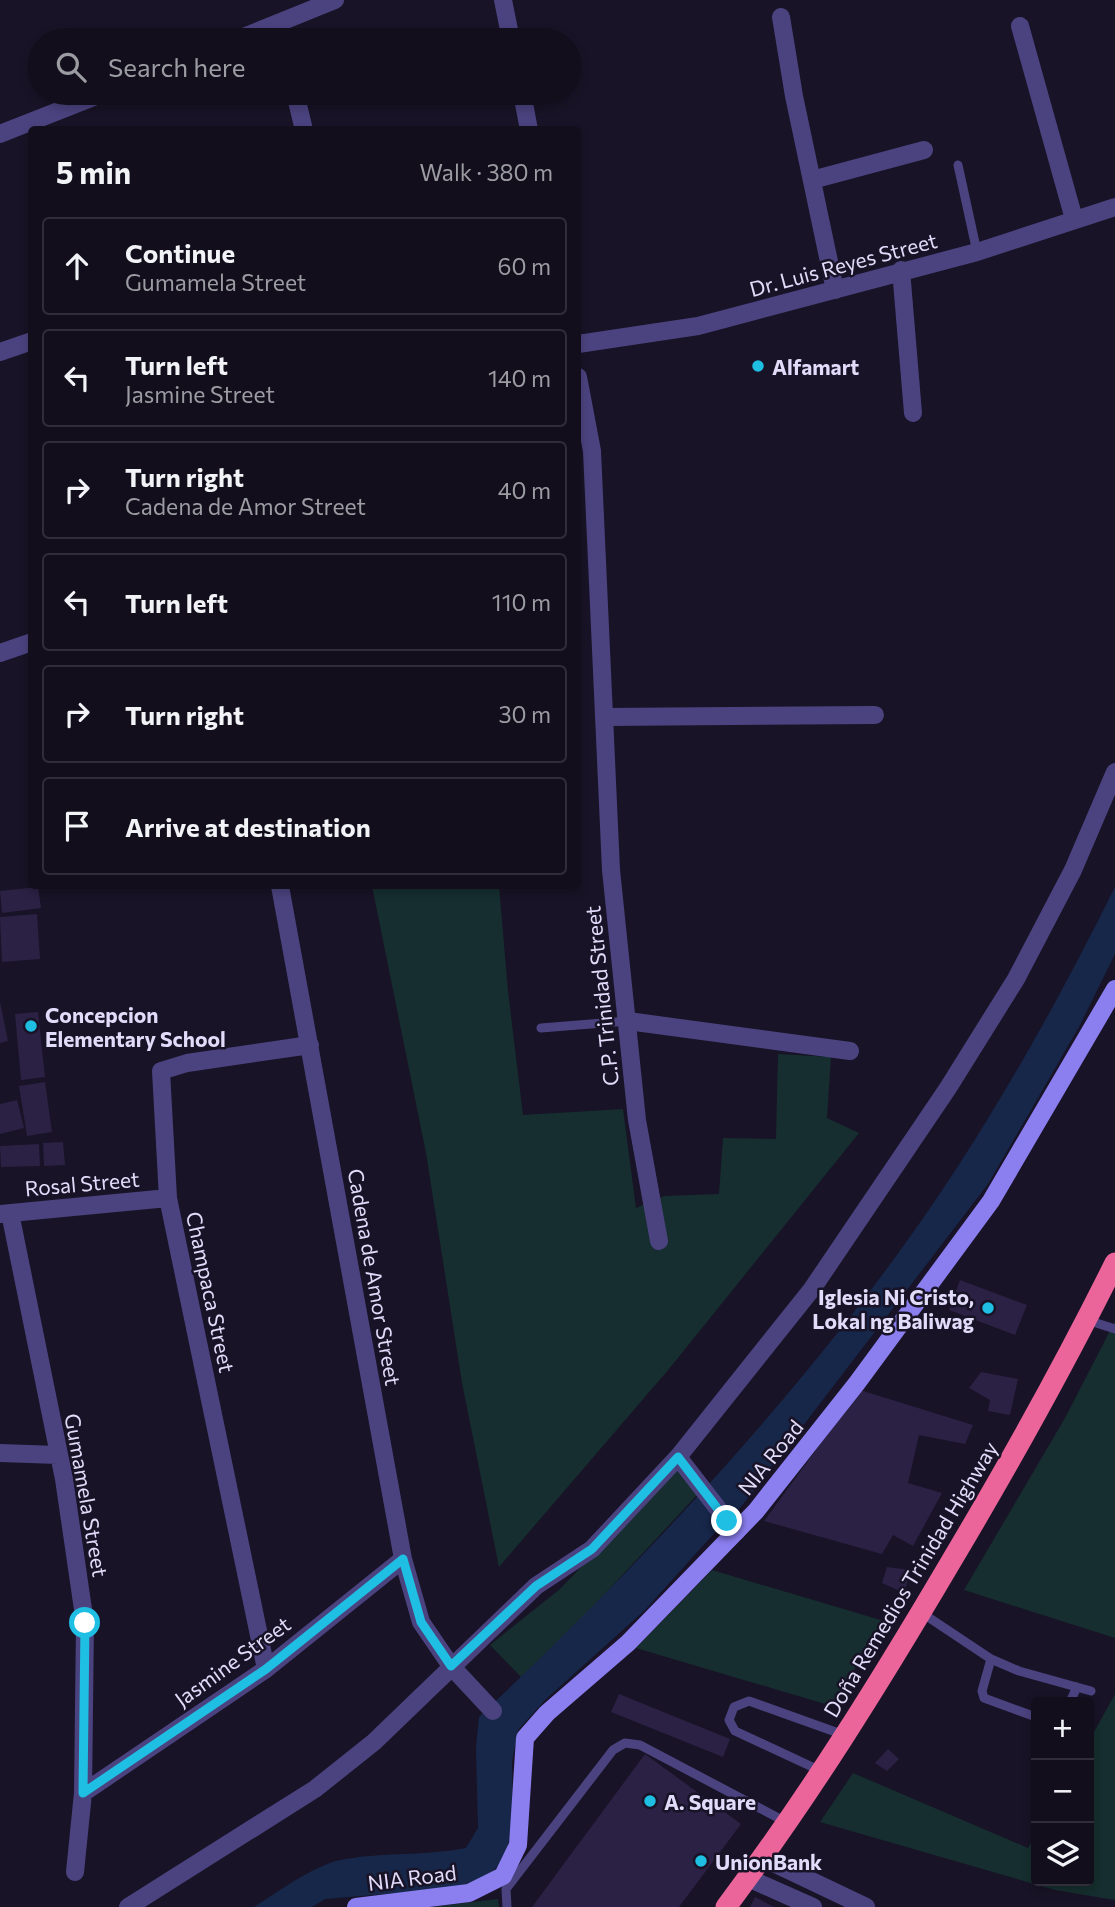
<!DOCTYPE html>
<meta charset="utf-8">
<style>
body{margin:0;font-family:Commissioner,sans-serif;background:#1b1725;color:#f1f3f6}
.controls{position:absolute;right:21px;bottom:21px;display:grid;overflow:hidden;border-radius:7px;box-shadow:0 4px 10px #0003}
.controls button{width:63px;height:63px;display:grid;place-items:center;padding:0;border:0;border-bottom:2px solid #312e3b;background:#120e1c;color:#f1f3f6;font:35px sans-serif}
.stop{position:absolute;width:21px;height:21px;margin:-16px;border:5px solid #1fbee3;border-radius:50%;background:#fff}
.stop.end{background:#1fbee3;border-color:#fff;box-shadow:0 2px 7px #0008}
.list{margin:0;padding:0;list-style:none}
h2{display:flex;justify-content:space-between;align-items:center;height:91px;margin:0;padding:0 28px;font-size:30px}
h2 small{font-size:23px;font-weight:400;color:#9c9ca3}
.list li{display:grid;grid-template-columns:46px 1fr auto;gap:21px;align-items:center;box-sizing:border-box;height:98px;margin:0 14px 14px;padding:0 14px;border:2px solid #312e3b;border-radius:7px}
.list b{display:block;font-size:26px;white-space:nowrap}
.list p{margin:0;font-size:23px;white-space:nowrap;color:#9c9ca3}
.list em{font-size:23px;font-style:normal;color:#9c9ca3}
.icon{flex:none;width:38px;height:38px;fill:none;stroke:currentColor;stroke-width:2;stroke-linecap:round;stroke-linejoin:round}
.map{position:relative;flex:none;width:1115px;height:1907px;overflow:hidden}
.search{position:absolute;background:#120e1c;box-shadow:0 4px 10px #0003;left:28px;top:28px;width:553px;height:77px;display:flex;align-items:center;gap:18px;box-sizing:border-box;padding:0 24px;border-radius:38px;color:#9c9ca3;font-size:26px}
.panel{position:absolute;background:#120e1c;box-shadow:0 4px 10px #0003;left:28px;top:126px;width:553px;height:763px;border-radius:7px}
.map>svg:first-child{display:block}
.green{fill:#162e2f}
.water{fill:#17274a}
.building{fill:#2b2144}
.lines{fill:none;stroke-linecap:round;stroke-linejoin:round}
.lane{stroke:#4b437f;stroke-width:9}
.street{stroke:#4b437f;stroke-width:18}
.secondary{stroke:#8b7eef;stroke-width:18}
.highway{stroke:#ec659a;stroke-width:21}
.route{stroke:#1fbee3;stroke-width:9}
.poi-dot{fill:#1fbee3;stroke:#181326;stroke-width:2.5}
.labels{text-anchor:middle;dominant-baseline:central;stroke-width:5;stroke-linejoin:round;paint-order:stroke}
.street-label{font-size:21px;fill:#e2dcfb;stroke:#181326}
.poi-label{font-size:21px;font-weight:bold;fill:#e2dcfb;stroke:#181326;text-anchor:start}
</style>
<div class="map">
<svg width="1115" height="1907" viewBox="0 0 1115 1907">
<rect width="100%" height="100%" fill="#181326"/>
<path class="green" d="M 372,886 L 499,886 L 508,991 L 523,1115 L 623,1109 L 636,1208 L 664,1196 L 719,1194 L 723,1138 L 776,1139 L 778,1054 L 831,1057 L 827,1118 L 859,1133 L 669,1369 L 499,1567 L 462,1383 L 426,1153 Z
M 1115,1321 L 1115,1638 L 964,1590 L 1065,1418 Z
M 676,1468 L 698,1494 L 575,1626 L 521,1677 L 490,1645 L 560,1589 Z
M 712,1570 L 884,1621 L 832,1706 L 636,1648 Z
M 1115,1694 L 1115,1900 L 1055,1890 L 820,1822 L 853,1773 L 1028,1848 L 1036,1834 L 1036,1881 L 1089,1881 L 1089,1741 Z
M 498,1899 L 499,1907 L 431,1907 Z"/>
<path class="water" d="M 1115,887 L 1115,954 L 1079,1027 L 988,1184 L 740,1508 L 708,1540 L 645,1610 L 546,1699 L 518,1730 L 512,1762 L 513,1828 L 502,1862 L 487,1877 L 458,1888 L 325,1899 L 312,1907 L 254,1907 C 280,1891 316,1863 346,1859 C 386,1852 426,1856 466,1848 L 478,1828 L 476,1746 L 479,1717 C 628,1576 772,1425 894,1259 C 979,1143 1051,1016 1115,887 Z"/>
<path class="building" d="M 38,887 L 41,908 L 2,913 L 0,891 Z
M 37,914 L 40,959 L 2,962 L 0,917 Z
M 0,1002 L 8,1041 L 0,1043 Z
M 38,1012 L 45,1077 L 21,1080 L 15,1014 Z
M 45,1082 L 52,1132 L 27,1136 L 19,1086 Z
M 17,1100 L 24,1128 L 0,1134 L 0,1104 Z
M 63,1142 L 65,1165 L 44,1166 L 43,1143 Z
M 39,1144 L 40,1166 L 1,1167 L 0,1146 Z
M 960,1280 L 1027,1305 L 1015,1335 L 949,1310 Z
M 981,1372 L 1018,1379 L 1010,1415 L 988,1411 L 990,1400 L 969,1388 Z
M 860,1390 L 973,1425 L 965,1444 L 919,1435 L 908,1483 L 942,1493 L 913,1546 L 893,1535 L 882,1554 L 764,1521 Z
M 887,1567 L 911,1570 L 904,1593 L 882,1583 Z
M 619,1694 L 730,1739 L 723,1757 L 611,1712 Z
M 888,1749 L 899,1759 L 887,1771 L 875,1763 Z
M 645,1754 L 741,1824 L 679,1907 L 532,1907 Z
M 755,1897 L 774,1907 L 750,1907 Z"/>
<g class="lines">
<path class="lane" d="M 958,165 L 977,252
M 541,1028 L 628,1021
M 1087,1320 L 1115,1329
M 922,1613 L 991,1659 L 1019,1671 L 1091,1691
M 991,1659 L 982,1691 L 984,1698 L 1036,1717
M 1070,1702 L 1077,1687
M 821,1771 L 735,1731 L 729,1720 L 734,1707 L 749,1701 L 844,1735
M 507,1907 L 506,1889 L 613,1750 L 625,1743 L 640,1745 L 786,1822"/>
<path class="street" d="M 503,0 L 511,40
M 781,17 L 794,96 L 835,290
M 1020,26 L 1074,219
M 236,40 L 335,0
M 295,93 L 304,130
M 522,93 L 529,130
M 0,134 L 104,93
M 812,180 L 924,150
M 901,270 L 913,413
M 578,344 L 698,326 L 977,252 L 1115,207
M 0,352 L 32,341
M 578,377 L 592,451 L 611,870 L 637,1120 L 659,1241
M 0,653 L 32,642
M 605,717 L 875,715
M 280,886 L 403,1559 L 421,1622 L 451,1666 L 493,1711
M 628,1021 L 850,1051
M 10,1213 L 64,1479 L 85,1623 L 83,1793 L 75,1872
M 0,1214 L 168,1198
M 0,1453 L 58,1455
M 678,1457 L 736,1532
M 266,1669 L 168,1198 L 161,1071 L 187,1063 L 310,1045
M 83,1793 L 266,1669 L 403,1559
M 761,1857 L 866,1907
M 748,1878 L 813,1907
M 128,1907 L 315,1789 L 374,1742 L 536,1586 L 592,1549 L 678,1457 L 812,1289 L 948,1088 L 1016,979 L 1073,870 L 1115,772"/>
<path class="secondary" d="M 356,1907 L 469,1893 L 503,1876 L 518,1845 L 525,1738 L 547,1713 L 628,1643 L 756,1511 L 857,1383 L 991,1201 L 1115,989"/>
<path class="highway" d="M 726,1907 C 808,1798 880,1682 949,1565 C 1008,1466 1064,1366 1115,1263"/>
</g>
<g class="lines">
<path class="route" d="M 85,1623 L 83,1793 L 266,1669 L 403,1559 L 421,1622 L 451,1666 L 536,1586 L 592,1549 L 678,1457 L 727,1521"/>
</g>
<g class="poi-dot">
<circle cx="758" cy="366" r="7"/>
<circle cx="31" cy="1026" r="7"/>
<circle cx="988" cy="1308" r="7"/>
<circle cx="650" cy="1801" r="7"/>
<circle cx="701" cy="1861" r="7"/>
</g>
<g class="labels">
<g class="street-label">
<text transform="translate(843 264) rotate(-15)">Dr. Luis Reyes Street</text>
<text transform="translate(601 996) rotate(-96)">C.P. Trinidad Street</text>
<text transform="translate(82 1183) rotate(-5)">Rosal Street</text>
<text transform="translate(375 1277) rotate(80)">Cadena de Amor Street</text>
<text transform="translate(211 1292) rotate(78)">Champaca Street</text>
<text transform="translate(770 1457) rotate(-51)">NIA Road</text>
<text transform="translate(87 1495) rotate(80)">Gumamela Street</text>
<text transform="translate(910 1579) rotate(-59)">Doña Remedios Trinidad Highway</text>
<text transform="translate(232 1661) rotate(-36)">Jasmine Street</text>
<text transform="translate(412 1877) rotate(-7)">NIA Road</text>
</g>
<g class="poi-label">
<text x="772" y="366">Alfamart</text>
<text x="45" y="1014">Concepcion<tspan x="45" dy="24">Elementary School</tspan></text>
<text x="974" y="1296" text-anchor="end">Iglesia Ni Cristo,<tspan x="974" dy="24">Lokal ng Baliwag</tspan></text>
<text x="664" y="1801">A. Square</text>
<text x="715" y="1861">UnionBank</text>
</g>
</g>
</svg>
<div class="controls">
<button>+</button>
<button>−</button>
<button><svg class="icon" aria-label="layers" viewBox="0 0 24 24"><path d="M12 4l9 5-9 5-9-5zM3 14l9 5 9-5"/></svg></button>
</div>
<div class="stop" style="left:85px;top:1623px"></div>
<div class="stop end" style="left:727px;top:1521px"></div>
<div class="search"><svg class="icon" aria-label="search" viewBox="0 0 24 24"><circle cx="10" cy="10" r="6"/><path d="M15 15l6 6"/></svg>Search here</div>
<section class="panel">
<h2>5 min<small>Walk · 380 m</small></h2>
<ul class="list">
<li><svg class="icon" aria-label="ahead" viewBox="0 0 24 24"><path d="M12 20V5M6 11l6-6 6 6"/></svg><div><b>Continue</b><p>Gumamela Street</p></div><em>60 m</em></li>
<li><svg class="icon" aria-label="left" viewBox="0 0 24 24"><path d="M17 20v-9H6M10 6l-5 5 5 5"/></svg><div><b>Turn left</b><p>Jasmine Street</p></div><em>140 m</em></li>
<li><svg class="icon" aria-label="right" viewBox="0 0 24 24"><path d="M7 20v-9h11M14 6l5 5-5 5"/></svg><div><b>Turn right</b><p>Cadena de Amor Street</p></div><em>40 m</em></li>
<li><svg class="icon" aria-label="left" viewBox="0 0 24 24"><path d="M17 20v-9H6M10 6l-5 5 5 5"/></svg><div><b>Turn left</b></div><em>110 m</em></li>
<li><svg class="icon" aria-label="right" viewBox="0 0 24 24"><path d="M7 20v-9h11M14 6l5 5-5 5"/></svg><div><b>Turn right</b></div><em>30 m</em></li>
<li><svg class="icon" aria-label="arrive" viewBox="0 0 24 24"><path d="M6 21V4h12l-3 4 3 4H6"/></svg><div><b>Arrive at destination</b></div></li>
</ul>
</section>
</div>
